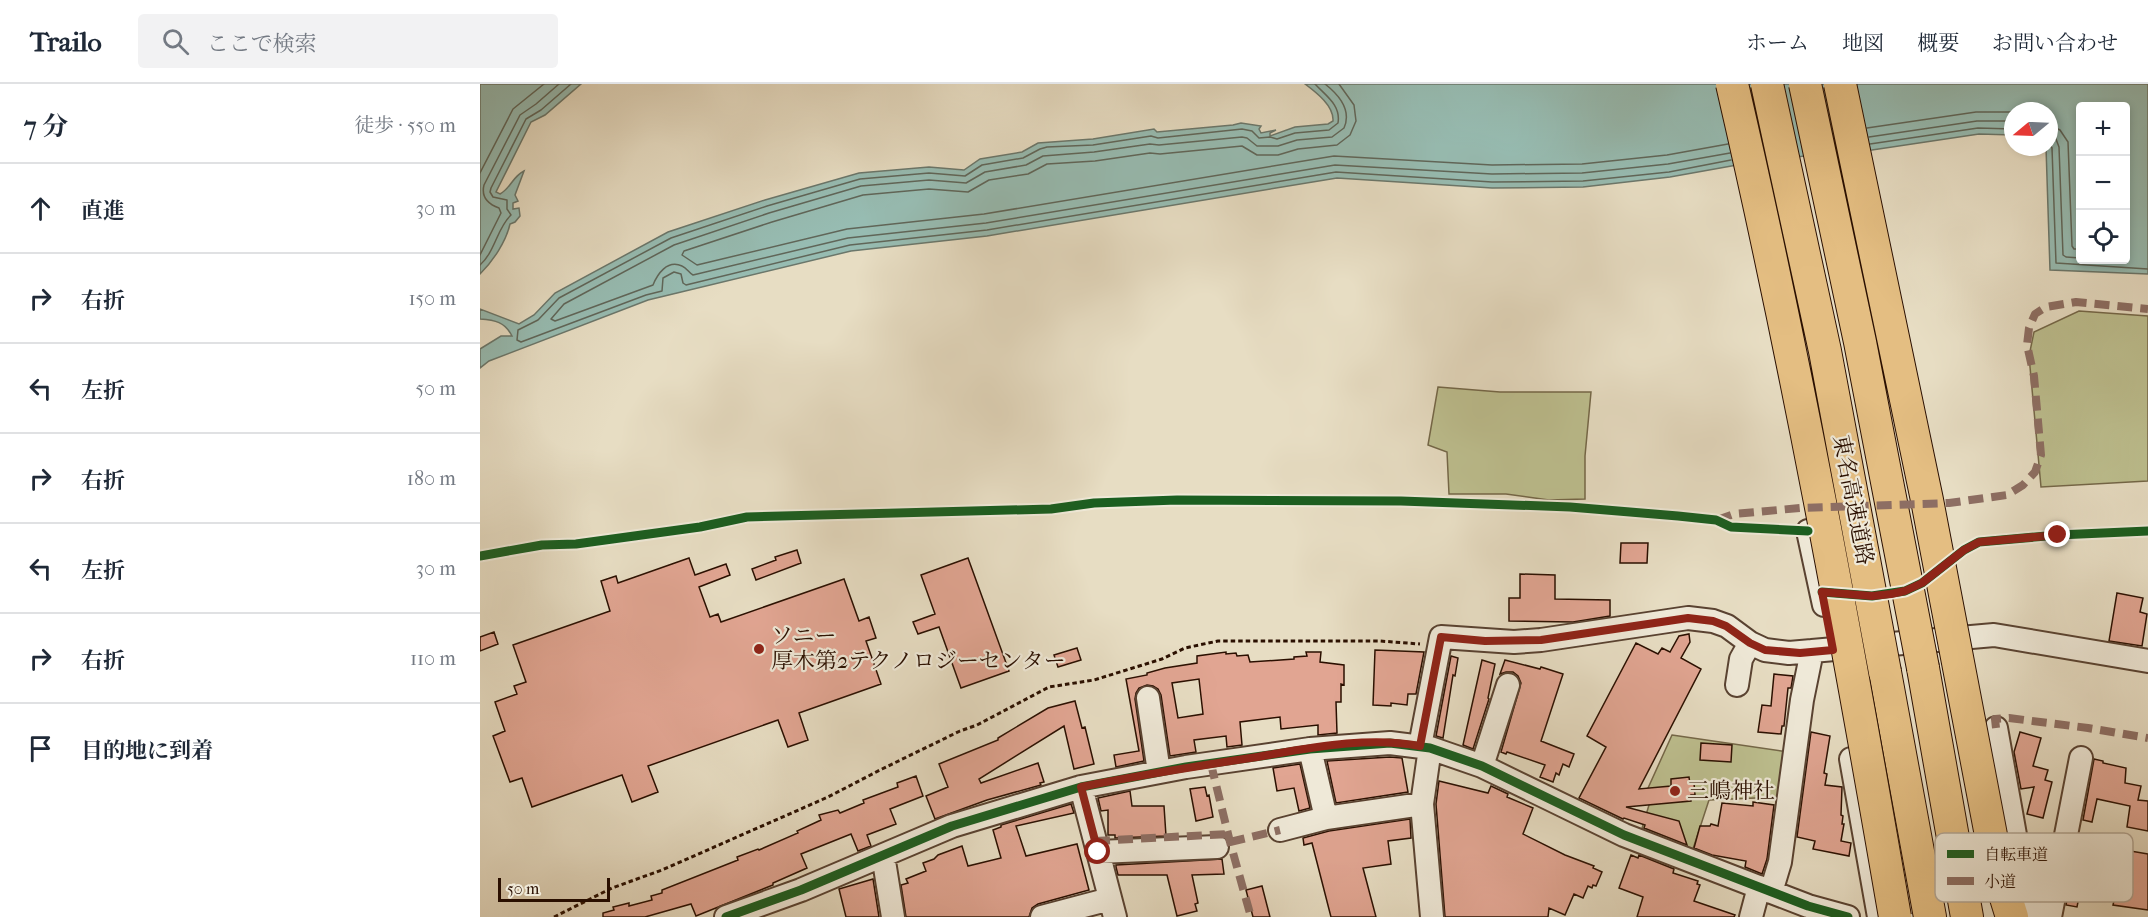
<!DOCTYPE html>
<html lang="ja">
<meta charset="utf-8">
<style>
body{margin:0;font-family:"IM FELL French Canon","Noto Serif JP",serif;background:#f2f2f3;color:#1f2937}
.controls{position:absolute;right:18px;top:18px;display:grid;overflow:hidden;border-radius:6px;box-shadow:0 3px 9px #0003}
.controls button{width:54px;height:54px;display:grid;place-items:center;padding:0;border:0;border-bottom:2px solid #e0e1e3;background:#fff;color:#1f2937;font:30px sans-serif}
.compass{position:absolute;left:1524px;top:18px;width:54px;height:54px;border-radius:50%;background:#fff;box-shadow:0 3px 9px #0003;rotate:251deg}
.scale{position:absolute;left:18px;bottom:15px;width:112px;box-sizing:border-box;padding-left:6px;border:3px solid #2a0f00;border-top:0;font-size:16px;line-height:21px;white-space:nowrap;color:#2a0f00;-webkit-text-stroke:4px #efe9d8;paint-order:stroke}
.stop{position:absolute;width:18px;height:18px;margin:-14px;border:4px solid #8f2418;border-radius:50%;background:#fff}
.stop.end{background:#8f2418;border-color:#fff;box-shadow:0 2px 6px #0008}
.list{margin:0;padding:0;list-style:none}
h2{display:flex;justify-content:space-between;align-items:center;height:78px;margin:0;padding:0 24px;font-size:26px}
h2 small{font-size:20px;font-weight:400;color:#747a83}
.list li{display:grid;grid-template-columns:39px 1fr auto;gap:18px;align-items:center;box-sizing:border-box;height:90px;padding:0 24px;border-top:2px solid #e0e1e3}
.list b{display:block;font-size:22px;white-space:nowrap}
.list em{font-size:20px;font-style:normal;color:#747a83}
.icon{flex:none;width:33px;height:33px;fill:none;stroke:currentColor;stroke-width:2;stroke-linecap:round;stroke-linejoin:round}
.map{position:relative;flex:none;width:1668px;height:833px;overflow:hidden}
header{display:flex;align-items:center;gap:36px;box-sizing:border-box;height:84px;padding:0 30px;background:#fff;border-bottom:2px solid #e0e1e3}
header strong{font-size:28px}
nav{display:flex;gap:33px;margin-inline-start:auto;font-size:21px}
.search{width:420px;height:54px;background:#f2f2f3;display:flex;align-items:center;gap:15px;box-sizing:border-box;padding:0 21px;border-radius:6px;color:#747a83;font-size:22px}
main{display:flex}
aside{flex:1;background:#fff}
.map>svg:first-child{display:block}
.green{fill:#bdbf8f;stroke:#746748;stroke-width:1.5}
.water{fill:#97bcb2;stroke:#6b776b;stroke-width:1.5;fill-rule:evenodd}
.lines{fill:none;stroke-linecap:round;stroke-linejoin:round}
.shore{stroke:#606659;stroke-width:1.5}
.building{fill:#e1a592;stroke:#2a0f00;stroke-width:1.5;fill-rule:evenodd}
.minor-casing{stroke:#594231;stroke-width:26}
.highway-casing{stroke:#2a0f00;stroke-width:34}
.path{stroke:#2a0f00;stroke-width:3;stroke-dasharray:4.5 3;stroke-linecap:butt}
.minor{stroke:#efe9d8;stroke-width:22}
.highway{stroke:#e4be82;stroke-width:32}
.highway-bridge-casing{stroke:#2a0f00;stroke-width:34;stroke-linecap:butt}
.highway-bridge{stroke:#e4be82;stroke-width:32}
.quiet{stroke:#8d6e63;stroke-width:8;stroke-dasharray:15 8;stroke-linecap:butt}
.cycleway-casing{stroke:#efe9d8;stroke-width:13}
.cycleway{stroke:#1b5e20;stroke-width:9}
.route{stroke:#8f2418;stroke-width:8}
.poi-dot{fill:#8f2418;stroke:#efe9d8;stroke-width:2}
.labels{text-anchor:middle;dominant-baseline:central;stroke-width:4.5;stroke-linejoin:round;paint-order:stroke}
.street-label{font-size:22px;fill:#2a0f00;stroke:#efe9d8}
.poi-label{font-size:22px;fill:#2a0f00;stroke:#efe9d8;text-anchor:start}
.key{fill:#efe9d8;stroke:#b4a897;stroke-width:1.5}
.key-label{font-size:16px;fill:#2a0f00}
</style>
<header>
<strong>Trailo</strong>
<div class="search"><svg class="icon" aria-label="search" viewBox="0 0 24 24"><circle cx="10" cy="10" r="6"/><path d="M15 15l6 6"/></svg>ここで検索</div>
<nav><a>ホーム</a><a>地図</a><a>概要</a><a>お問い合わせ</a></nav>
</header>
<main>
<aside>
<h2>7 分<small>徒歩 · 550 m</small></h2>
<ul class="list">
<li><svg class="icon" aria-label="ahead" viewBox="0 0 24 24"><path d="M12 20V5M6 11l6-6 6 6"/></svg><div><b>直進</b></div><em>30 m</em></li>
<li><svg class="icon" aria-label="right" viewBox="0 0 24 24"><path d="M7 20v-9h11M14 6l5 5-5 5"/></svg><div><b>右折</b></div><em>150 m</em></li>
<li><svg class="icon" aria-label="left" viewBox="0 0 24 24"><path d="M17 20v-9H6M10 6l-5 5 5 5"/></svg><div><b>左折</b></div><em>50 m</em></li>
<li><svg class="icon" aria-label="right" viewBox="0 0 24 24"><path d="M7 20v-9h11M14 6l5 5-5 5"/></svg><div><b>右折</b></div><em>180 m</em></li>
<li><svg class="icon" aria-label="left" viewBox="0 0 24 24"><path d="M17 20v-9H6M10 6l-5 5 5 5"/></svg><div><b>左折</b></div><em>30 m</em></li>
<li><svg class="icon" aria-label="right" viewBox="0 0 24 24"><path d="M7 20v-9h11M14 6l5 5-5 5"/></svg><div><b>右折</b></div><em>110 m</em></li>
<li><svg class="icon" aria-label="arrive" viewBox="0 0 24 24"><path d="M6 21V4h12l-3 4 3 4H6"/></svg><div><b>目的地に到着</b></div></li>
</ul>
</aside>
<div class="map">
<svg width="1668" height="833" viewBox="0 0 1668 833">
<rect width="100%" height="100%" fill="#e7ddc3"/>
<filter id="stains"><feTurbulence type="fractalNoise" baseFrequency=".00333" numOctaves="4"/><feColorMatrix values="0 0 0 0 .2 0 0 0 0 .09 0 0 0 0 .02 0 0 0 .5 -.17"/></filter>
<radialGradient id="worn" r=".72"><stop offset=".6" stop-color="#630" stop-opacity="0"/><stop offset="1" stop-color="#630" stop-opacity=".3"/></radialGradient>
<path class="green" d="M 1599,227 L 1668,232 L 1668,397 L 1561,403 L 1549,272 L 1554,248 Z
M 958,303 L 1020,308 L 1111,308 L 1105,372 L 1105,415 L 1069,416 L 1026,410 L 969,410 L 967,368 L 948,361 Z
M 1192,651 L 1308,668 L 1301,713 L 1229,716 L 1211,771 L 1160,751 L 1169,721 L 1164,713 Z"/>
<path class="water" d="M 0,0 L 101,0 L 65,31 L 51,38 L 16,108 L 20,110 C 31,104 32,93 44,87 L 35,111 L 38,117 L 33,119 L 33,125 L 39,124 L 40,132 L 35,138 L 30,140 C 26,158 13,177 0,190 Z
M 825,0 L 1668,0 L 1668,190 L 1570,186 L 1566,63 L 1569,63 L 1569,27 L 1533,27 L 1533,51 L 1499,50 L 1392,66 L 1362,67 L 1257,81 L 1190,93 L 1103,103 L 1012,104 L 857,94 L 507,152 L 371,167 L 168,216 L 9,277 L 0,284 L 0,265 L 21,252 L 32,252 C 25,238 15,236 0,235 L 0,225 L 39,240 L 54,231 L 75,209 L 188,148 L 285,116 L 379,89 L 449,83 L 484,86 L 500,75 L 542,68 L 558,59 L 613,55 L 674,45 L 677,48 L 753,41 L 761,39 L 781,42 L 779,45 L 781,49 L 796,46 L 790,49 L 790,52 L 815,43 L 848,40 L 853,37 C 854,22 837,9 825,0 ZM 1600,22 L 1646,22 L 1646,176 L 1600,176 Z"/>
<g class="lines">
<path class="shore" d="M 835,0 C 846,12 861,21 858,39 L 849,46 L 815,49 L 797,55 L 790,53 L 779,54 L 772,47 L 762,45 L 678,54 L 671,52 L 613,61 L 567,63 L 560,65 L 543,74 L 502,81 L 485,92 L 449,89 L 380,95 L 287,122 L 191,154 L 79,214 L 58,236 L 38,246 L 37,256 L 41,258 L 166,211 L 182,207 L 183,194 L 194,188 L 201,190 L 203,199 L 206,201 L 370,161 L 507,146 L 856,88 L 1012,98 L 1103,97 L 1189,88 L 1251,76
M 845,0 C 859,11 872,26 864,44 L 852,53 L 817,56 L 798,62 L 777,62 L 767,54 L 762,53 L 679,61 L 670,60 L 614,68 L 563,72 L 546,81 L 505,88 L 486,99 L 449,96 L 381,102 L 289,129 L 194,161 L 84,220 L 71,235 L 75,237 L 173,201 C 177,191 187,175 202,182 C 207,184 209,189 213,191 L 368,154 L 506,139 L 855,81 L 1012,90 L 1102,89 L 1188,80 L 1250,69
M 859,0 L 874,21 L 876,37 L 870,51 L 857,61 L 818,65 L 798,71 L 777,71 L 762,62 L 680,70 L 670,69 L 615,77 L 567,80 L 548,90 L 509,96 L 488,108 L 449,105 L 383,111 L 292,138 L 204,167 L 202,171 L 217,181 L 367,145 L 504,130 L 854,72 L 1012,81 L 1102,80 L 1187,71 L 1248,60
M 1569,41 L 1580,46 L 1588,58 L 1592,162 L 1594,165 L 1600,165
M 1387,44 L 1496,28 L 1533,28
M 1569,50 L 1576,55 L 1579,63 L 1583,171 L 1586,173 L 1600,174
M 1389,53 L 1497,37 L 1533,37
M 1569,59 L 1572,64 L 1576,179 L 1668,185
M 1390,60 L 1498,44 L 1533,45
M 0,89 L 33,25 L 64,0
M 0,171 L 21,129 L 19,124 C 8,120 1,113 4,101 L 40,31 L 56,20 L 79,0
M 0,181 C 15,168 17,144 31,131 L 27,125 L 27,116 L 13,113 L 10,108 L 11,104 L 46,35 L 61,26 L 91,0"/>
</g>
<path class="building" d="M 1141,459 L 1168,459 L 1167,479 L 1140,479 Z
M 317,466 L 321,479 L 276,496 L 272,485 L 296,476 L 295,473 Z
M 209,474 L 215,491 L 246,480 L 250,491 L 219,503 L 230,533 L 238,530 L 241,538 L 364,495 L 379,537 L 389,533 L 396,554 L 386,557 L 401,600 L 319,629 L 328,656 L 308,663 L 298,636 L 168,682 L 178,708 L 152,718 L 142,691 L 52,723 L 42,694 L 30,698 L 13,652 L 25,647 L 15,618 L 37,610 L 34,602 L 46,598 L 33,561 L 130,527 L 121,497 L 136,492 L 138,499 Z
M 488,474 L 529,587 L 481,604 L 459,543 L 438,550 L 433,538 L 455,530 L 441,491 Z
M 1040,490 L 1075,491 L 1075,515 L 1130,516 L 1130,532 L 1093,538 L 1029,537 L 1029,514 L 1040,514 Z
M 1637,509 L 1663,514 L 1660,528 L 1667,530 L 1662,562 L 1629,557 Z
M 14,548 L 18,560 L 0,567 L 0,553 Z
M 1209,550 L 1210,558 L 1201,574 L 1221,585 L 1159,705 L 1191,702 L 1191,695 L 1209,693 L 1210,700 L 1214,699 L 1215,711 L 1211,711 L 1211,717 L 1146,723 L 1199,737 L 1207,761 L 1164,744 L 1165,741 L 1144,734 L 1143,735 L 1099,714 L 1126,663 L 1107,652 L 1156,559 L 1178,570 L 1182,564 L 1190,568 L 1199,552 Z
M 597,564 L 601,576 L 578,583 L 574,571 Z
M 895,566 L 944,568 L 936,610 L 928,610 L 927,621 L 911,619 L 911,622 L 893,621 Z
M 746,568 L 746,570 L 756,569 L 757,572 L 768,571 L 770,578 L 814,575 L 814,573 L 827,572 L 826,568 L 841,568 L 840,578 L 864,581 L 864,601 L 861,600 L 861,618 L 856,618 L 857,649 L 838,651 L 838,641 L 801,645 L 800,633 L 760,638 L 762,661 L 747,663 L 746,652 L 714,656 L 716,668 L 690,672 L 681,611 L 678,605 L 673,602 L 667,601 L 659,604 L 656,609 L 655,615 L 664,677 L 636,683 L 634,671 L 659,667 L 646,595 L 667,591 L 667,589 L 685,584 L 717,579 L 717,572 ZM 719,595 L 723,630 L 698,634 L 692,599 Z
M 971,572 L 978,574 L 975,592 L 973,591 L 963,654 L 956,652 Z
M 1002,576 L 1015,580 L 1008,614 L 1009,615 L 993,665 L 983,661 Z
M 1025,576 L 1060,585 L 1061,583 L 1083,590 L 1061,657 L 1094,670 L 1089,683 L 1083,680 L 1079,691 L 1076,689 L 1073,698 L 1060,693 L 1065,681 L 1027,668 L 1026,670 L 1021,668 L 1041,599 L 1038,592 L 1033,588 L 1026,588 L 1020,590 Z
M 1294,590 L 1313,592 L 1311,604 L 1308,604 L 1304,642 L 1302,642 L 1301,650 L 1278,648 L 1282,621 L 1291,622 Z
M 595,617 L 602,644 L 605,643 L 614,680 L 594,685 L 584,642 L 499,695 L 501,699 L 558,679 L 564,698 L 560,699 L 561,701 L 507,716 L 455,735 L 446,712 L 468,703 L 459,680 L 518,656 L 518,654 L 568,624 Z
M 1331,648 L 1350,652 L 1344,689 L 1347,690 L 1345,701 L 1362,703 L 1361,731 L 1363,732 L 1362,740 L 1364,740 L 1361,757 L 1371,759 L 1369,772 L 1333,765 L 1335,757 L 1317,753 Z
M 1540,648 L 1561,654 L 1553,682 L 1568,686 L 1565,696 L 1572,698 L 1563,734 L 1547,730 L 1554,703 L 1541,705 L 1534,668 Z
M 1221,659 L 1252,661 L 1251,678 L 1220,676 Z
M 910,673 L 922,674 L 928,708 L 856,719 L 847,677 Z
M 1614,675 L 1623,677 L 1623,679 L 1646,684 L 1645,699 L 1661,702 L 1658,716 L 1668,717 L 1668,747 L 1647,743 L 1650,722 L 1617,715 L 1612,738 L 1603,736 Z
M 820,680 L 830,724 L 819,727 L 814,704 L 797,707 L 793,684 Z
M 436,692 L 443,712 L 410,725 L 416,740 L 387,751 L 391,762 L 378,767 L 371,750 L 321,770 L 327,784 L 293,799 L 293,801 L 216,832 L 211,820 L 165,833 L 123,833 L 123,829 L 134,826 L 133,823 L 149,819 L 149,822 L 172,816 L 171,812 L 182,809 L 182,806 L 258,776 L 257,773 L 278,765 L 279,766 L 318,749 L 317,747 L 341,736 L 339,731 L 358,726 L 360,729 L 384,719 L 383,716 L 418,703 L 417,699 Z
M 959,697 L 1008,709 L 1011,702 L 1028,710 L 1027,713 L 1053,724 L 1043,750 L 1085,771 L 1114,782 L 1113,784 L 1122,788 L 1116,802 L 1113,801 L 1112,804 L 1108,802 L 1103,814 L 1094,810 L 1085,831 L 1069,824 L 1068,833 L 965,833 L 956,720 Z
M 725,703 L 727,712 L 729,711 L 733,733 L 716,737 L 710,705 Z
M 650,707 L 652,722 L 684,722 L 686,752 L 635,754 L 635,751 L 628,751 L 628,726 L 621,727 L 618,714 Z
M 1273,718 L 1294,721 L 1287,775 L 1282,790 L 1265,783 L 1266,777 L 1232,771 L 1214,764 L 1220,742 L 1230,742 L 1231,740 L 1238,742 L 1242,719 L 1273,722 Z
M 591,720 L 594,729 L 536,742 L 546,772 L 597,760 L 609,806 L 558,820 L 552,824 L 549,833 L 426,833 L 421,801 L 428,799 L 426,795 L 446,787 L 443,779 L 454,775 L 458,771 L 482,762 L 488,782 L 521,774 L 513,746 L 521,743 L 521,741 Z
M 930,735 L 931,754 L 908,757 L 911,780 L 883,784 L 896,833 L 851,833 L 832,759 L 824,761 L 823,754 L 849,747 Z
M 1598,758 L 1668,770 L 1668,826 L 1633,821 L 1635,812 L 1611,808 L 1611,810 L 1600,808 L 1597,823 L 1586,821 Z
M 1151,771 L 1158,774 L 1159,771 L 1194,785 L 1193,789 L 1218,797 L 1217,800 L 1220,801 L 1214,817 L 1255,831 L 1254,833 L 1157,833 L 1163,813 L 1139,804 Z
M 742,775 L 744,790 L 712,791 L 718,819 L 715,820 L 717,827 L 697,832 L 687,791 L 638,791 L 636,783 L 636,781 Z
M 393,795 L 399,833 L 366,833 L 359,805 Z
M 782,802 L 790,833 L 773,833 L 766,806 Z"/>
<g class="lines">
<defs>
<path id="minor" d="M 1328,447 L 1344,521
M 1257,601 L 1261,575 L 1270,559
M 668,614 L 679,688
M 1516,644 L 1543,796 L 1557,833
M 940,662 L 961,553 L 1034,558 L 1061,556 L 1208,534 L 1233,537 L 1247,542 L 1270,559 L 1285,566 L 1309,569 L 1332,567
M 950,664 L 942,720 L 952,833
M 830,665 L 846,734
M 1371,675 L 1399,833
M 1002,682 L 1028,601
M 601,703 L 635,833
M 800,746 L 846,734 L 942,720
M 618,768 L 737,763
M 403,771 L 413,833
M 1291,808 L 1300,778 L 1322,616 L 1332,567 L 1514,551 L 1668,577
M 246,833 L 321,806 L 472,742 L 601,703 L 706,683 L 830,665 L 910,659 L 950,664 L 1002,682 L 1144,751 L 1328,822 L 1368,833
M 562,833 L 630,815
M 1271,833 L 1279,803
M 1570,833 L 1601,674"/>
<path id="highway" d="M 1443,584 L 1487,833
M 1405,588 L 1450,833
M 1518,788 L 1532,833"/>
</defs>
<use href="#minor" class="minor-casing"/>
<use href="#highway" class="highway-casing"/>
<path class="path" d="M 74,833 L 132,804 L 182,786 L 348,713 L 402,685 L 480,647 L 497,641 L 569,603 L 614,596 L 682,575 L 705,564 L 738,557 L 900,557 L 940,560"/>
<use href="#minor" class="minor"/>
<use href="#highway" class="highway"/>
<defs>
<path id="highway-bridge" d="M 1252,0 C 1316,276 1367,554 1415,833
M 1287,0 L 1345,267 L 1405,588
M 1325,0 L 1380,258 L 1443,584
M 1360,0 L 1447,416 L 1518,788"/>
</defs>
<use href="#highway-bridge" class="highway-bridge-casing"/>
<use href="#highway-bridge" class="highway-bridge"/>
<path class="quiet" d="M 1237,436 L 1254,430 L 1320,424 L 1469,419 L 1527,411 L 1543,401 L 1555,388 L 1561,371 L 1554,292 L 1547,261 L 1549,244 L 1555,230 L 1566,223 L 1596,218 L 1668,225
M 1516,644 L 1515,635 L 1529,634 L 1608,644 L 1668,654
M 731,680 L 750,758 L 771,833
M 615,757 L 748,750
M 750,758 L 800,746"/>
<defs>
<path id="cycleway" d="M 0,472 L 62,461 L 96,460 L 220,443 L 267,433 L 571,425 L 614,419 L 697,416 L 921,417 L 1090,423 L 1198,432 L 1236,436 L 1251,443 L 1328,447
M 1342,508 L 1392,512 L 1425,507 L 1442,499 L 1484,466 L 1499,458 L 1578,451 L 1668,447
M 246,833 L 321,806 L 472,742 L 601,703 L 706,683 L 830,665 L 910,659 L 950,664 L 1002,682 L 1144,751 L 1328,822 L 1368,833"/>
</defs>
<use href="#cycleway" class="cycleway-casing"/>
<use href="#cycleway" class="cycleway"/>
</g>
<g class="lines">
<path class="route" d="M 618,768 L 601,703 C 659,691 718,682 777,673 C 830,664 887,652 940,662 L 961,553 L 1005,557 L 1061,556 L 1208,534 L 1233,537 L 1246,542 L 1270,559 L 1285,566 L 1320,569 L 1353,566 L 1342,508 L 1392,512 L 1411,510 L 1425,507 L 1442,499 L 1484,466 L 1499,458 L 1578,451"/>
</g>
<g class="poi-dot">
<circle cx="279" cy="565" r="6"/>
<circle cx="1195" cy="707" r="6"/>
</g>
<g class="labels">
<g class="street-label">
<text transform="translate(1373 416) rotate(79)">東名高速道路</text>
</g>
<g class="poi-label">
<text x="291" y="552">ソニー<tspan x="291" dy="25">厚木第2テクノロジーセンター</tspan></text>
<text x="1207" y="707">三嶋神社</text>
</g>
</g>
<rect x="1455" y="749" width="198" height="69" rx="9" class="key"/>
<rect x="1467" y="766" width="27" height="8" fill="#1b5e20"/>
<rect x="1467" y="793" width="27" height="8" fill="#8d6e63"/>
<g class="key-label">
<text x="1504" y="776">自転車道</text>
<text x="1504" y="803">小道</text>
</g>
<rect width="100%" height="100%" filter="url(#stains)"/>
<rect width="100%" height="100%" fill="url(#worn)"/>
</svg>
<div class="controls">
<button>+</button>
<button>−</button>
<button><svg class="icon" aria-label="locate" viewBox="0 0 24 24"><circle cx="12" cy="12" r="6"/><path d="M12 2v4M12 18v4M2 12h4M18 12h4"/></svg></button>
</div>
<svg class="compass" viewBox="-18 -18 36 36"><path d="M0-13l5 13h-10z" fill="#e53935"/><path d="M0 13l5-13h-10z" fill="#747a83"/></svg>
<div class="scale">50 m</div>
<div class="stop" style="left:618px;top:768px"></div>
<div class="stop end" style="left:1578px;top:451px"></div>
</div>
</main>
